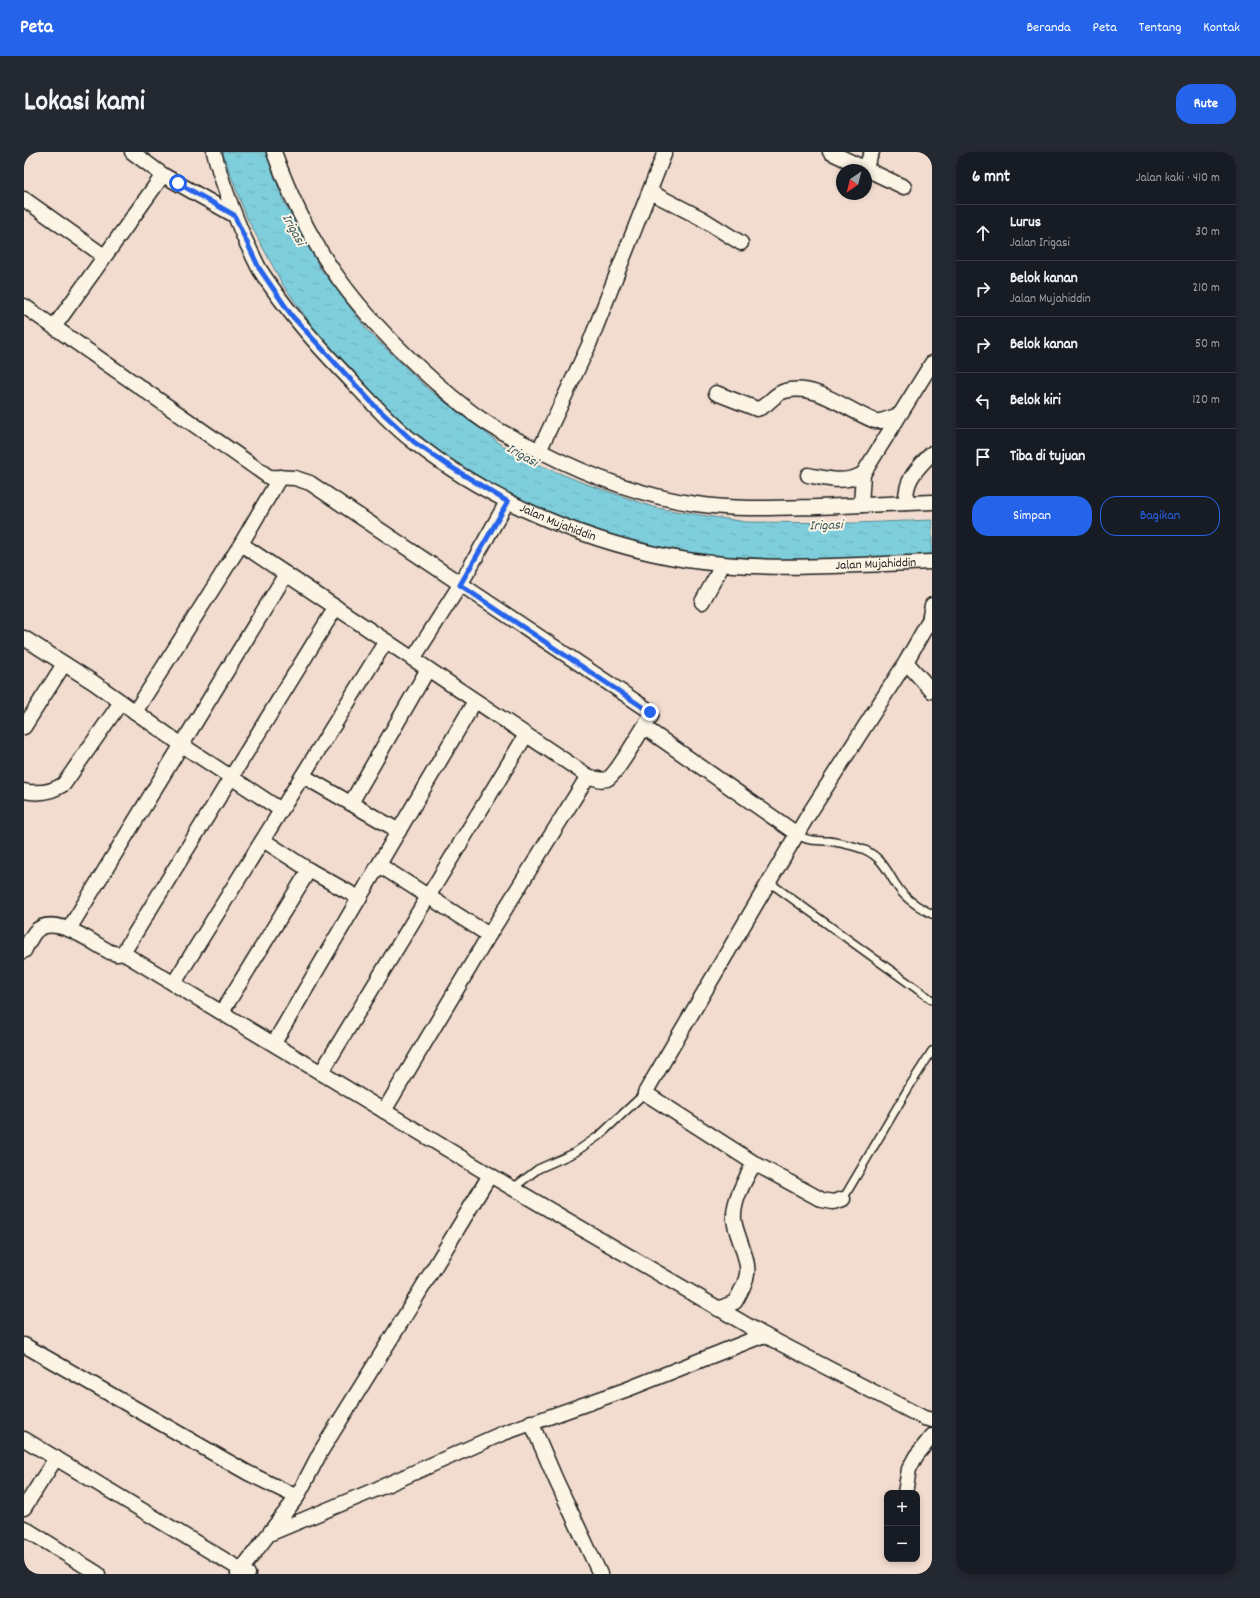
<!DOCTYPE html>
<html lang="id">
<meta charset="utf-8">
<style>
body{margin:0;font-family:Dekko,sans-serif;background:#242831;color:#f1f3f6}
.controls{position:absolute;right:12px;bottom:12px;display:grid;overflow:hidden;border-radius:8px;box-shadow:0 2px 6px #0003}
.controls button{width:36px;height:36px;display:grid;place-items:center;padding:0;border:0;border-bottom:1px solid #363941;background:#171b24;color:#f1f3f6;font:20px sans-serif}
.compass{position:absolute;left:812px;top:12px;width:36px;height:36px;border-radius:50%;background:#171b24;box-shadow:0 2px 6px #0003;rotate:215deg}
.stop{position:absolute;width:12px;height:12px;margin:-9px;border:3px solid #2563eb;border-radius:50%;background:#fff}
.stop.end{background:#2563eb;border-color:#fff;box-shadow:0 1px 4px #0008}
.list{margin:0;padding:0;list-style:none}
h2{display:flex;justify-content:space-between;align-items:center;height:52px;margin:0;padding:0 16px;font-size:17px}
h2 small{font-size:13px;font-weight:400;color:#9ea1a6}
.list li{display:grid;grid-template-columns:26px 1fr auto;gap:12px;align-items:center;box-sizing:border-box;height:56px;padding:0 16px;border-top:1px solid #363941}
.list b{display:block;font-size:15px;white-space:nowrap}
.list p{margin:0;font-size:13px;white-space:nowrap;color:#9ea1a6}
.list em{font-size:13px;font-style:normal;color:#9ea1a6}
.actions{display:flex;gap:8px;padding:12px 16px}
.actions a{flex:1;padding:9px 0;border:1px solid #2563eb;border-radius:16px;text-align:center;font-size:14px;color:#2563eb}
.actions .main{background:#2563eb;color:#fff}
.icon{flex:none;width:22px;height:22px;fill:none;stroke:currentColor;stroke-width:2;stroke-linecap:round;stroke-linejoin:round}
.map{position:relative;flex:none;width:908px;height:1422px;overflow:hidden;border-radius:16px}
header{display:flex;align-items:center;gap:24px;box-sizing:border-box;height:56px;padding:0 20px;background:#2563eb;color:#fff}
header strong{font-size:19px}
nav{display:flex;gap:22px;margin-inline-start:auto;font-size:14px}
.intro{display:flex;align-items:center;justify-content:space-between;box-sizing:border-box;height:96px;padding:0 24px}
h1{margin:0;font-size:28px}
.button{padding:10px 18px;border-radius:16px;background:#2563eb;color:#fff;font-size:14px;font-weight:700}
main{display:flex;gap:24px;padding:0 24px}
aside{flex:1;background:#171b24;border-radius:16px;box-shadow:0 2px 6px #0003}
.map>svg:first-child{display:block}
.water{fill:url(#water-ripples);stroke:#57878f}
.lines{fill:none;stroke-linecap:round;stroke-linejoin:round}
.service-casing{stroke:#1c1c1c;stroke-width:10}
.minor-casing{stroke:#1c1c1c;stroke-width:17}
.service{stroke:#fcf5e5;stroke-width:7}
.minor{stroke:#fcf5e5;stroke-width:14}
.route{stroke:#2563eb;stroke-width:5}
.labels{text-anchor:middle;dominant-baseline:central;stroke-width:4;stroke-linejoin:round;paint-order:stroke}
.street-label{font-size:13px;fill:#1c1c1c;stroke:#fcf5e5}
.water-label{font-size:14px;font-style:italic;fill:#3f5a5f;stroke:#fcf5e5}
</style>
<header>
<strong>Peta</strong>
<nav><a>Beranda</a><a>Peta</a><a>Tentang</a><a>Kontak</a></nav>
</header>
<div class="intro"><h1>Lokasi kami</h1><a class="button">Rute</a></div>
<main>
<div class="map">
<svg width="908" height="1422" viewBox="0 0 908 1422">
<defs>
<pattern id="water-ripples" width="26" height="14" patternUnits="userSpaceOnUse"><rect width="26" height="14" fill="#7fcedc"/><path d="M2 4q2-2 4 0t4 0M15 11q2-2 4 0t4 0" fill="none" stroke="#6db0bc"/></pattern>
</defs>
<rect width="100%" height="100%" fill="#f2dccf"/>
<filter id="ink" filterUnits="userSpaceOnUse"><feTurbulence type="fractalNoise" baseFrequency=".025" numOctaves="2"/><feDisplacementMap in="SourceGraphic" scale="8" xChannelSelector="R" yChannelSelector="G"/><feConvolveMatrix kernelMatrix="1 2 1 2 8 2 1 2 1" color-interpolation-filters="sRGB"/></filter>
<g filter="url(#ink)">
<path class="water" d="M 198,0 L 242,0 L 259,48 L 296,116 L 345,180 L 404,237 L 491,303 L 557,330 L 632,356 L 722,370 L 831,371 L 908,368 L 908,407 L 706,410 L 632,399 L 527,365 L 459,330 L 385,278 L 311,206 L 259,133 L 223,66 Z"/>
<g class="lines">
<defs>
<path id="service" d="M 773,682 C 783,690 793,688 805,689 C 817,691 829,693 841,698 C 863,708 865,727 880,743 C 888,751 898,757 908,762
M 745,730 L 908,848
M 489,1036 L 514,1017 L 550,1001 L 576,983 L 621,941
M 819,1047 L 885,935 L 908,899"/>
<g id="minor">
<path d="M 108,0 L 139,23 L 210,63"/>
<path id="s1" d="M 190,0 C 198,31 209,60 222,90 C 227,99 231,109 236,118 C 260,155 289,189 319,220 C 342,244 364,270 390,290 C 466,350 568,393 663,408 C 744,420 827,413 908,410"/>
<path d="M 250,0 C 266,44 287,89 315,127 C 343,166 376,199 412,231 C 427,244 443,258 460,269 C 477,281 495,289 514,298 C 563,323 616,344 672,352 C 712,358 753,356 794,355 C 832,353 870,352 908,350"/>
<path d="M 806,0 L 880,35"/>
<path d="M 841,16 L 848,0"/>
<path d="M 626,40 L 677,66 L 717,91"/>
<path d="M 0,47 L 80,104"/>
<path d="M 0,154 L 30,175 L 139,23"/>
<path d="M 30,175 L 245,325 L 271,326 L 286,331 L 623,557 L 627,564 L 620,575 L 773,682"/>
<path d="M 692,241 L 733,257 C 744,255 749,242 761,239 C 793,231 822,258 851,269 L 857,269 L 875,263"/>
<path d="M 515,299 L 564,195 L 641,0"/>
<path d="M 784,323 C 805,327 819,332 839,322"/>
<path d="M 256,325 L 217,392 L 564,624"/>
<path d="M 882,351 C 881,327 892,318 908,301"/>
<path d="M 837,353 L 839,322 L 908,211"/>
<path d="M 678,450 L 699,412"/>
<path d="M 0,486 L 69,530 L 158,593 L 257,658"/>
<path d="M 389,507 L 436,433 L 483,350"/>
<path d="M 882,510 L 908,539"/>
<path d="M 111,560 L 217,392"/>
<path d="M 0,575 L 40,512"/>
<path d="M 279,624 L 375,679"/>
<path d="M 0,639 C 14,642 28,640 40,632 L 97,550"/>
<path d="M 327,651 L 404,517"/>
<path d="M 239,688 L 285,718 L 335,746"/>
<path d="M 355,713 L 465,783"/>
<path d="M 45,777 L 262,422"/>
<path d="M 0,799 C 3,793 7,785 11,780 C 29,760 69,791 86,800 L 93,802 L 99,801 L 312,455"/>
<path d="M 99,801 L 466,1023 L 740,1183 L 900,1266 L 908,1268"/>
<path d="M 150,831 L 362,489"/>
<path d="M 198,860 L 285,718"/>
<path d="M 250,891 L 451,549"/>
<path d="M 297,921 L 502,583"/>
<path d="M 360,959 L 465,783 L 564,624 C 570,626 577,629 583,627 C 592,623 613,585 620,575"/>
<path d="M 819,1047 L 809,1050 L 798,1048 L 730,1011 L 621,941 L 783,665 L 882,510 L 905,469 L 908,453"/>
<path d="M 694,1157 L 711,1150 C 729,1119 725,1116 714,1083 C 712,1077 709,1069 710,1062 C 711,1044 722,1027 730,1011"/>
<path d="M 0,1193 L 224,1321 L 273,1345"/>
<path d="M 507,1270 L 532,1328 L 576,1422"/>
<path d="M 0,1287 L 224,1422"/>
<path d="M 881,1341 L 885,1317 L 892,1304 L 908,1284"/>
<path d="M 0,1356 L 32,1306"/>
<path d="M 0,1376 L 74,1422"/>
<path d="M 245,1382 L 353,1337 L 477,1282 L 604,1237 L 740,1183"/>
<path d="M 214,1422 L 273,1345 L 297,1299 L 384,1159 L 466,1023"/>
</g>
</defs>
<use href="#service" class="service-casing"/>
<use href="#minor" class="minor-casing"/>
<use href="#service" class="service"/>
<use href="#minor" class="minor"/>
</g>
</g>
<g class="lines" filter="url(#ink)">
<path class="route" d="M 154,31 L 210,63 L 235,116 L 268,164 L 351,254 L 390,290 L 422,312 L 484,350 L 436,433 L 626,560"/>
</g>
<g class="labels">
<g class="street-label">
<text stroke="none"><textPath href="#s1" startOffset="524">Jalan Mujahiddin</textPath></text>
<text stroke="none"><textPath href="#s1" startOffset="848">Jalan Mujahiddin</textPath></text>
</g>
<g class="water-label">
<text transform="translate(269 78) rotate(62)">Irigasi</text>
<text transform="translate(498 304) rotate(29)">Irigasi</text>
<text transform="translate(802 374) rotate(-2)">Irigasi</text>
</g>
</g>
</svg>
<div class="controls">
<button>+</button>
<button>−</button>
</div>
<svg class="compass" viewBox="-18 -18 36 36"><path d="M0-13l5 13h-10z" fill="#e53935"/><path d="M0 13l5-13h-10z" fill="#9ea1a6"/></svg>
<div class="stop" style="left:154px;top:31px"></div>
<div class="stop end" style="left:626px;top:560px"></div>
</div>
<aside>
<h2>6 mnt<small>Jalan kaki · 410 m</small></h2>
<ul class="list">
<li><svg class="icon" aria-label="ahead" viewBox="0 0 24 24"><path d="M12 20V5M6 11l6-6 6 6"/></svg><div><b>Lurus</b><p>Jalan Irigasi</p></div><em>30 m</em></li>
<li><svg class="icon" aria-label="right" viewBox="0 0 24 24"><path d="M7 20v-9h11M14 6l5 5-5 5"/></svg><div><b>Belok kanan</b><p>Jalan Mujahiddin</p></div><em>210 m</em></li>
<li><svg class="icon" aria-label="right" viewBox="0 0 24 24"><path d="M7 20v-9h11M14 6l5 5-5 5"/></svg><div><b>Belok kanan</b></div><em>50 m</em></li>
<li><svg class="icon" aria-label="left" viewBox="0 0 24 24"><path d="M17 20v-9H6M10 6l-5 5 5 5"/></svg><div><b>Belok kiri</b></div><em>120 m</em></li>
<li><svg class="icon" aria-label="arrive" viewBox="0 0 24 24"><path d="M6 21V4h12l-3 4 3 4H6"/></svg><div><b>Tiba di tujuan</b></div></li>
</ul>
<div class="actions"><a class="main">Simpan</a><a>Bagikan</a></div>
</aside>
</main>
